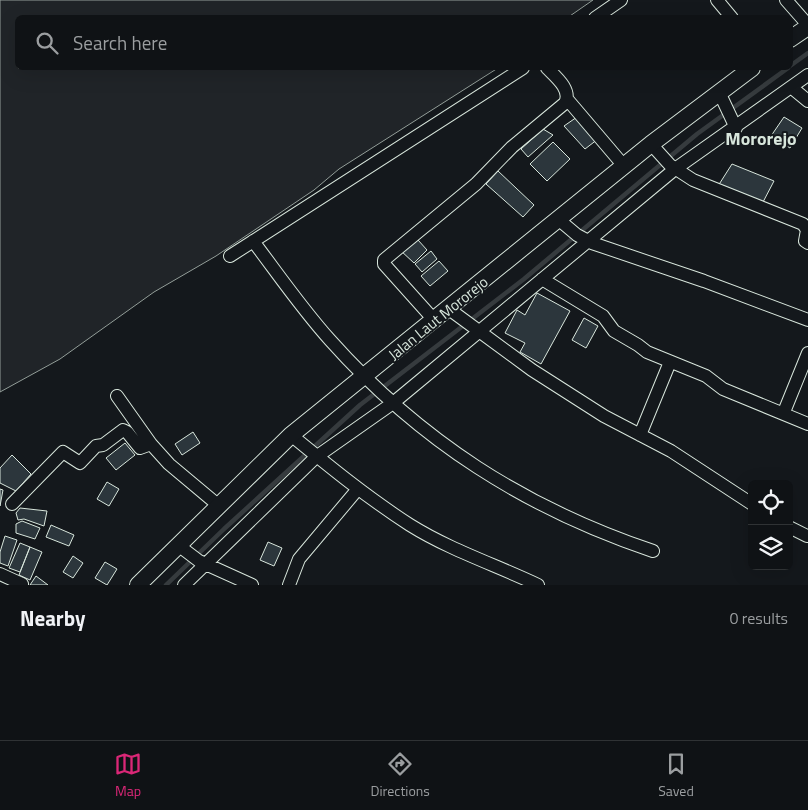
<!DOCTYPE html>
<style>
body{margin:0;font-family:"Titillium Web",sans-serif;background:#1d2022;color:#f1f3f6}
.controls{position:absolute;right:15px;bottom:15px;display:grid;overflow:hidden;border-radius:8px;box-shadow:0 5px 20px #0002}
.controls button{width:45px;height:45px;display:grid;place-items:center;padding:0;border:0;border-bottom:1px solid #2f3234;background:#0f1215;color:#f1f3f6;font:25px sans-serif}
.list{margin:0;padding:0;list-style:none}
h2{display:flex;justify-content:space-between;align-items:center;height:65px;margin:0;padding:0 20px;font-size:21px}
h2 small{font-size:16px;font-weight:400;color:#9b9ea0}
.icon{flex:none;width:28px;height:28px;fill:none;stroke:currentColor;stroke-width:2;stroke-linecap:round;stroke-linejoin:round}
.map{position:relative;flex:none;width:808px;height:585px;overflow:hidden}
.search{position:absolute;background:#0f1215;box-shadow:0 5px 20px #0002;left:15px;right:15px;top:15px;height:55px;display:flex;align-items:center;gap:12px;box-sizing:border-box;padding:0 18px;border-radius:8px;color:#9b9ea0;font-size:19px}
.sheet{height:155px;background:#0f1215}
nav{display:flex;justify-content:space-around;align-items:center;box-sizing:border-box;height:70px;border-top:1px solid #2f3234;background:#0f1215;font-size:14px;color:#9b9ea0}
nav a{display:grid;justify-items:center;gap:2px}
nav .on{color:#db2777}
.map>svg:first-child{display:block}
.green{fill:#202428;stroke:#939e99}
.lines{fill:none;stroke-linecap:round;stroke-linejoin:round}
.stream{stroke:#363b3e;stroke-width:4.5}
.building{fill:#2c363c;stroke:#d8e6dc}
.minor-casing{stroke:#d8e6dc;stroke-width:14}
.tertiary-casing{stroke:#d8e6dc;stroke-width:18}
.minor{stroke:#14181c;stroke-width:12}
.tertiary{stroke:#14181c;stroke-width:16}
.labels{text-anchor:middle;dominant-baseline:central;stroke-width:4;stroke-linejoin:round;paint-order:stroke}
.street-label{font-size:15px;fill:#d8e6dc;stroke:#14181c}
.quarter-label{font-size:18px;font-weight:bold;fill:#d8e6dc;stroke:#14181c}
</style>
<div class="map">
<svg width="808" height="585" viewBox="0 0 808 585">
<rect width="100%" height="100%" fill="#14181c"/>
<path class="green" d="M 0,0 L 593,0 L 567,18 L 18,18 L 18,68 L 498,68 L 339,169 L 314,190 L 216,256 L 154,292 L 60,359 L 0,392 Z"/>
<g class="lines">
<path class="stream" d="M 790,66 L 808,53
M 166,585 L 224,529 L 360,405 L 524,279 L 697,134 L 788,68"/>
</g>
<path class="building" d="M 577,117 L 598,139 L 585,149 L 564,126 Z
M 784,117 L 802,128 L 790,148 L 771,136 Z
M 543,129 L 553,135 L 528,157 L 521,149 Z
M 553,142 L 570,159 L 547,181 L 530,164 Z
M 732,164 L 774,181 L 762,204 L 718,186 Z
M 498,171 L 534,205 L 523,217 L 486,184 Z
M 418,240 L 427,250 L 414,263 L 400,250 Z
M 431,251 L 437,259 L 422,272 L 415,264 Z
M 439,261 L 448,271 L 430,286 L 421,276 Z
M 537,293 L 570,311 L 541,364 L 520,352 L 525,343 L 505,333 L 517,310 L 525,315 Z
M 584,318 L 598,326 L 586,348 L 572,340 Z
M 193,432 L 200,443 L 182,455 L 175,444 Z
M 125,443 L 135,455 L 116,470 L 106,458 Z
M 12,455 L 31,474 L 16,491 L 0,483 L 0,468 Z
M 107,482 L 119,489 L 109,506 L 97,499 Z
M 0,489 L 3,490 L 0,506 Z
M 20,508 L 47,511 L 44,526 L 24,519 L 18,520 L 16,513 Z
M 22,521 L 40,528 L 35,539 L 16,533 L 16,524 Z
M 51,525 L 74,535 L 69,546 L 46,537 Z
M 5,536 L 17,540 L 8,566 L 0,563 L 0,552 Z
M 268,542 L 282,548 L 274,566 L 260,560 Z
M 20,543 L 30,547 L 20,572 L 9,568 Z
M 30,547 L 42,552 L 30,580 L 19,575 Z
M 73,556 L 83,563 L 73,578 L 63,572 Z
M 105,562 L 117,569 L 107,585 L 95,578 Z
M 36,576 L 48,585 L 30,585 Z"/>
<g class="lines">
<defs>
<path id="minor" d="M 717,0 L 732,18
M 786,0 L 808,25
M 595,18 L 621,0
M 791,87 L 808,101
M 719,92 L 736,128
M 567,99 L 624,166
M 651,144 L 670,165 L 693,180 L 803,224 L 807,230 L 805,241 L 808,243
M 558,219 L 577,235 L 592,243 L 704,281 L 808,320
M 253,241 C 278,274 302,309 330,340 C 420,441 525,508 653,551
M 230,256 L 523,68
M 542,279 L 603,316 L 614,331 L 638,345 L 647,352 L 706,376 L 723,389 L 808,424
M 449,309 L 532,370 L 604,416 L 671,451 L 752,504
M 435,321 L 384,264 L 384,260 L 476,184 L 512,147 L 565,103 C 572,90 556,77 547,68
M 117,396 L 151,444 L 169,464 L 218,505
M 784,412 L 808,353
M 291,435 C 330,467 368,498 410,525 C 450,550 496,565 538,585
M 640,435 L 670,362
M 12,504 L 63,452 L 80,463 L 96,446 L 103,445 L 123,430 L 127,432 L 140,448 L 151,444
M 789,527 L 807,536
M 178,545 L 199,561 L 252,585
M 0,574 L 22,584
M 184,585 L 316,457 L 393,403 L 675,169 L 808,75
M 289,585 L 299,559 L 357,490"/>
<path id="tertiary" d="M 790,39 L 808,27
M 138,585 L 291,435 L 651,144 L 752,68"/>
</defs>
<use href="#minor" class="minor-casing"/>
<use href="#tertiary" class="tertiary-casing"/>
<use href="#minor" class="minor"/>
<use href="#tertiary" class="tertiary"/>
</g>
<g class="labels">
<g class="street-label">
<text transform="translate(438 318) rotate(-39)">Jalan Laut Mororejo</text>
</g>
<g class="quarter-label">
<text x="761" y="138">Mororejo</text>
</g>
</g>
</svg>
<div class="controls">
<button><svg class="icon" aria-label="locate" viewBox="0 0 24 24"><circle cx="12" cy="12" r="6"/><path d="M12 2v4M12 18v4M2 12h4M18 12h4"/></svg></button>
<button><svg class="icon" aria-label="layers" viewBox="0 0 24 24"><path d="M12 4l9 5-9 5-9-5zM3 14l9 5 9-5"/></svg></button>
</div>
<div class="search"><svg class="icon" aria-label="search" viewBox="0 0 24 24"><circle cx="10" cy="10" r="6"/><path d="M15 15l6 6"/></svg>Search here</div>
</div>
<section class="sheet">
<h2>Nearby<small>0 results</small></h2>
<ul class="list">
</ul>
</section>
<nav>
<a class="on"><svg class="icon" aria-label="map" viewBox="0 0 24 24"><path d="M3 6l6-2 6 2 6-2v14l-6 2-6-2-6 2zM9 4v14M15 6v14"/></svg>Map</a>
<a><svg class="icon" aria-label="directions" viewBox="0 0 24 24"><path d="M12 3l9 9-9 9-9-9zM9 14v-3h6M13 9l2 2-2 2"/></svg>Directions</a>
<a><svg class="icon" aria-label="saved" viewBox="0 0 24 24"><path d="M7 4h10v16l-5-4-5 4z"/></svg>Saved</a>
</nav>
